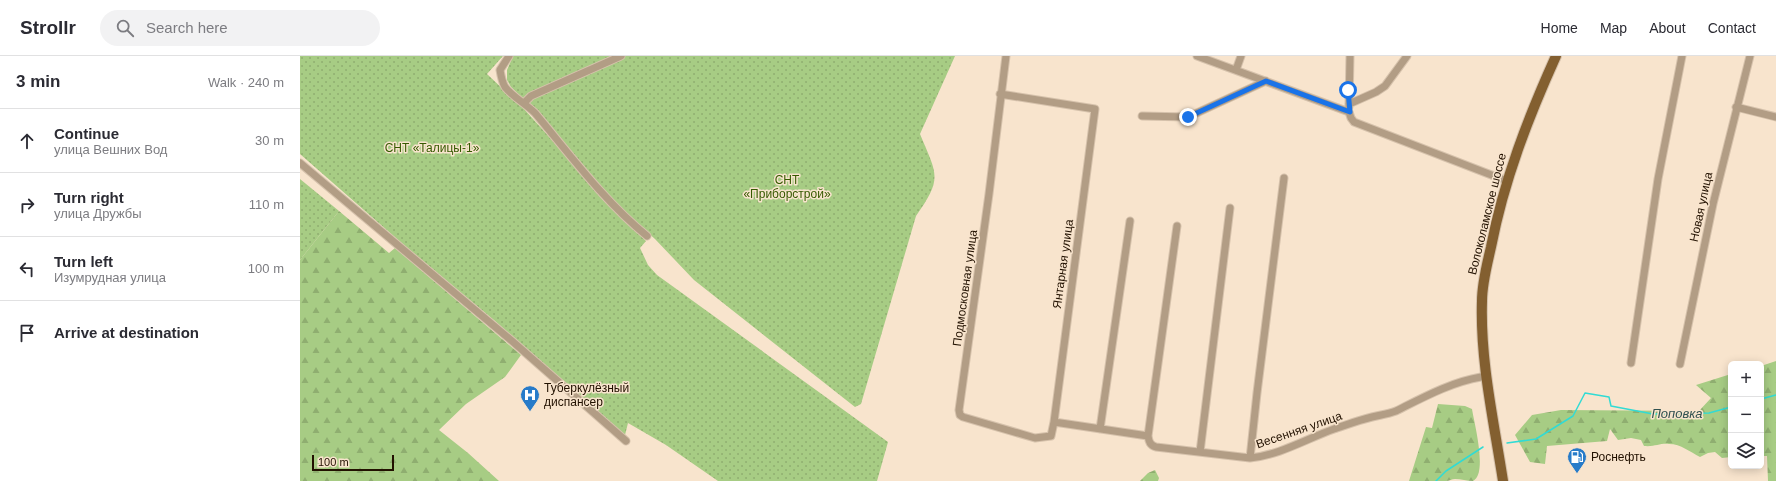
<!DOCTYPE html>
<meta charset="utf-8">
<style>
body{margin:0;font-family:Helvetica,sans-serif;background:#f2f2f3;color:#2b2b33}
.controls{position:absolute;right:12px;bottom:12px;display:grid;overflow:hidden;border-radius:6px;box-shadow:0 2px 10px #0003}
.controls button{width:36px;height:36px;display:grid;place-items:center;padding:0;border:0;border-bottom:1px solid #e1e1e2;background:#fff;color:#2b2b33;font:20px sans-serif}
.scale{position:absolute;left:12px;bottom:10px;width:82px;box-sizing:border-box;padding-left:4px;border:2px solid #210;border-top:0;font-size:11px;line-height:14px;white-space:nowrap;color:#210;-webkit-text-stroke:3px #f8e4cd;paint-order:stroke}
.stop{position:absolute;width:12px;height:12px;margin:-9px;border:3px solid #1a73e8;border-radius:50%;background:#fff}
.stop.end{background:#1a73e8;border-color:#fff;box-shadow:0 1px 4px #0008}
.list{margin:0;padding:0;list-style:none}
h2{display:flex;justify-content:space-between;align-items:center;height:52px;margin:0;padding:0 16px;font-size:17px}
h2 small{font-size:13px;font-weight:400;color:#7c7c81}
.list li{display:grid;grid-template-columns:26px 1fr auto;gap:12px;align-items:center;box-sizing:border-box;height:64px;padding:0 16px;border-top:1px solid #e1e1e2}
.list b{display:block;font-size:15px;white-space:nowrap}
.list p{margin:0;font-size:13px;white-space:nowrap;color:#7c7c81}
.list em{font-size:13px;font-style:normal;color:#7c7c81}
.icon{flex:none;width:22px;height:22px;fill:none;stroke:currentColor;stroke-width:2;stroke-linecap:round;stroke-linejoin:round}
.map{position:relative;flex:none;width:1476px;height:425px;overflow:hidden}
header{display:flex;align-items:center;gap:24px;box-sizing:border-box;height:56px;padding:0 20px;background:#fff;border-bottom:1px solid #e1e1e2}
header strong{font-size:19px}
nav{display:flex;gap:22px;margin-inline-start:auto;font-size:14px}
.search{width:280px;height:36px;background:#f2f2f3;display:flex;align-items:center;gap:10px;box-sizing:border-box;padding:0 14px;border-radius:22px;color:#7c7c81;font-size:15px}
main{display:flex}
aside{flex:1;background:#fff}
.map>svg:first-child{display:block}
.grass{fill:url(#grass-dots)}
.forest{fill:url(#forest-firs)}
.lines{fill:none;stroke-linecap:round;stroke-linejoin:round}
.stream{stroke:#31dbd4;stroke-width:1.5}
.street-casing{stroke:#d6c2ac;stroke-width:9}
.primary-casing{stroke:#d6c2ac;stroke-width:12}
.street{stroke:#b29d85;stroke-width:7}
.primary{stroke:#835f30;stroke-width:10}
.route{stroke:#1a73e8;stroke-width:5}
.labels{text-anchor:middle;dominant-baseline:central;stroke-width:3;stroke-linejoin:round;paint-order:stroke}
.park-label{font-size:12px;fill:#365a00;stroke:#f8e4cd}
.street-label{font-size:12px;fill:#210;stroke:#f8e4cd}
.poi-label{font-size:12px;fill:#210;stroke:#f8e4cd;text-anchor:start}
.water-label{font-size:13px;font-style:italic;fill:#30504f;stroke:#f8e4cd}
</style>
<header>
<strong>Strollr</strong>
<div class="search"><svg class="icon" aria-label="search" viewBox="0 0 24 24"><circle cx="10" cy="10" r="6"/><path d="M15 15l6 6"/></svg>Search here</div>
<nav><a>Home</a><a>Map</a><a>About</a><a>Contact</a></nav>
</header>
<main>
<aside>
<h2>3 min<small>Walk · 240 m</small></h2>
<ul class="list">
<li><svg class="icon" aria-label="ahead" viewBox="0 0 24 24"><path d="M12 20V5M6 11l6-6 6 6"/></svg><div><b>Continue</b><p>улица Вешних Вод</p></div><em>30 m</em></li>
<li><svg class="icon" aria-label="right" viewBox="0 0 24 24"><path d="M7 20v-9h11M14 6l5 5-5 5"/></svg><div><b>Turn right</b><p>улица Дружбы</p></div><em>110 m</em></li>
<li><svg class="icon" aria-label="left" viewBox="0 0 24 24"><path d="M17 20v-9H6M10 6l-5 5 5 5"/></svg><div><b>Turn left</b><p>Изумрудная улица</p></div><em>100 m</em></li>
<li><svg class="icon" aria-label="arrive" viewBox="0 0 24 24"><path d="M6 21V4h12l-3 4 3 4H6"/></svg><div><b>Arrive at destination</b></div></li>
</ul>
</aside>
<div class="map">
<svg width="1476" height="425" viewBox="0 0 1476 425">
<defs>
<pattern id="grass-dots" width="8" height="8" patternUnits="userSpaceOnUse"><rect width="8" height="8" fill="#a7cc84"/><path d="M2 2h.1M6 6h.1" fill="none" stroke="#8fae70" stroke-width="1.8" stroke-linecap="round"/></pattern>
<pattern id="forest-firs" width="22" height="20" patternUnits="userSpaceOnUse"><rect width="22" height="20" fill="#a7cc84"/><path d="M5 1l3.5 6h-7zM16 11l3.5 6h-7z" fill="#8fae70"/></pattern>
</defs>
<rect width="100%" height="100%" fill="#f8e4cd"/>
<path class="grass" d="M 0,0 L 203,0 L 187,18 L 224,53 L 262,95 L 302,143 L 346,185 L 340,192 L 348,209 L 357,219 L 588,386 L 577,425 L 418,425 L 366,389 L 328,367 L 325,379 L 195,265 L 105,190 L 0,98 Z
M 213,0 L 655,0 L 620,78 C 637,119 643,122 616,160 L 561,348 L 555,351 L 394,224 L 355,183 L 318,150 L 238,57 L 211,31 L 207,24 L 207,14 Z
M 0,123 L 39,155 L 0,204 Z"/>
<path class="forest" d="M 39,155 L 89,197 L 95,192 L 221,299 L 205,321 L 166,348 L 139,374 L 168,397 L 199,425 L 0,425 L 0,204 Z
M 1476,305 L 1476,425 L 1468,425 L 1467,400 L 1461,400 L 1461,310 Z
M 1431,318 L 1431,401 L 1422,402 L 1415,396 L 1408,397 L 1400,401 C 1390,396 1381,388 1369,388 C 1360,387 1355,391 1344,390 L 1341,384 L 1331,382 L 1318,384 L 1310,373 L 1307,385 L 1247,390 L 1245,408 L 1230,406 L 1215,379 L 1232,359 L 1261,354 L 1399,355 L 1411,342 L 1396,329 Z
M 1138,348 L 1165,350 L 1172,353 C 1174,366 1188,418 1173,425 C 1167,425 1161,423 1155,423 C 1152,423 1149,425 1146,425 C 1134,425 1121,425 1109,425 L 1126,371 L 1132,372 Z
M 855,414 L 859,422 L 858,425 L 840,425 L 848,417 Z"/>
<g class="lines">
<path class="stream" d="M 1461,343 L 1476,339
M 1207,387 L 1236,383 L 1273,360 L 1285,337 L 1309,341 L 1311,350 L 1353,358 L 1409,357 L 1431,351
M 1136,425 L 1146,415 L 1183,391"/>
<defs>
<path id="street" d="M 209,0 L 200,14 C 201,20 202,26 205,31 C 213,41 226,48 235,57 C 271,100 304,145 347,180
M 897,0 L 1049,56 L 1051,62 L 1054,66 L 1207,125
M 936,14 L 941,0
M 700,38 L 795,53 L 754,366 L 751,380 L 735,382 L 663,361 L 660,359 L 659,354 L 689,138 L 706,0
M 224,47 L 231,40 L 321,0
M 1049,48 L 1076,36 L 1085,30 L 1107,0
M 1049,51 L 1050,0
M 1436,51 L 1476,61
M 842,60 L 888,61 L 966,25
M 0,107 L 212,285 L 326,385
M 877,170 L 848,380 C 849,386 850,389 856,391 L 950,402 C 980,399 1006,383 1034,373 C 1046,369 1059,364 1072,361 C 1080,359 1088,358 1096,355 C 1122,342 1151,326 1181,321
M 1331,307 L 1358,123 L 1382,0
M 1380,308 L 1413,148 L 1450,0
M 754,366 L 848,380
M 800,373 L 830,165
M 900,396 L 930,152
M 950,402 L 957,337 L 984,122"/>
<path id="primary" d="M 1203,425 C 1194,366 1180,305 1182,245 C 1182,227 1187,209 1191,191 C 1204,124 1228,62 1256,0"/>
</defs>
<use href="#street" class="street-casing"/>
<use href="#primary" class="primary-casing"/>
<use href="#street" class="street"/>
<use href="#primary" class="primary"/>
</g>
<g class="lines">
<path class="route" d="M 888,61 L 966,25 L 1050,56 L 1048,34"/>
</g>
<defs>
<symbol id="hospital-pin" viewBox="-11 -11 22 30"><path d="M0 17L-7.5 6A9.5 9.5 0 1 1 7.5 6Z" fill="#277bc9" stroke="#f8e4cd"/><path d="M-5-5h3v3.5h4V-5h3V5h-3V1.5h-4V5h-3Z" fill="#fff"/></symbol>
<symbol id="fuel-pin" viewBox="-11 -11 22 30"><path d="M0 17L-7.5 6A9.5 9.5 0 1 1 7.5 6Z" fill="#277bc9" stroke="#f8e4cd"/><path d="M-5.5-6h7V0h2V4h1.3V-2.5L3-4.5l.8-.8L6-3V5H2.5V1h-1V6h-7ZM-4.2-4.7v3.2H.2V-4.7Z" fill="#fff"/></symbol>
</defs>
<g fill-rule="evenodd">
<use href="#hospital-pin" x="219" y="328" width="22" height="30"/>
<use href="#fuel-pin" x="1266" y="390" width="22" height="30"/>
</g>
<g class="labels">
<g class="park-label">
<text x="132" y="92">СНТ «Талицы-1»</text>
<text x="487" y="124">СНТ<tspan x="487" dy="14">«Приборстрой»</tspan></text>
</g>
<g class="street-label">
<text transform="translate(1401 151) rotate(-78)">Новая улица</text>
<text transform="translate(1187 158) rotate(-76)">Волоколамское шоссе</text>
<text transform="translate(763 208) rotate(-82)">Янтарная улица</text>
<text transform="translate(665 232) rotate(-82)">Подмосковная улица</text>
<text transform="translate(999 374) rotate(-19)">Весенняя улица</text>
</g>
<g class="poi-label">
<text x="244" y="332">Туберкулёзный<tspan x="244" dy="14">диспансер</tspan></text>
<text x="1291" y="401">Роснефть</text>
</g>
<g class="water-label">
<text x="1377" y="357">Поповка</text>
</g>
</g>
</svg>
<div class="controls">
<button>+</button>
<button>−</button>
<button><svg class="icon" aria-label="layers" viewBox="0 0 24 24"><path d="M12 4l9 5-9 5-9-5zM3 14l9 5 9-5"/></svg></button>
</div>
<div class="scale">100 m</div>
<div class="stop" style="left:1048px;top:34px"></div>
<div class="stop end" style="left:888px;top:61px"></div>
</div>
</main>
